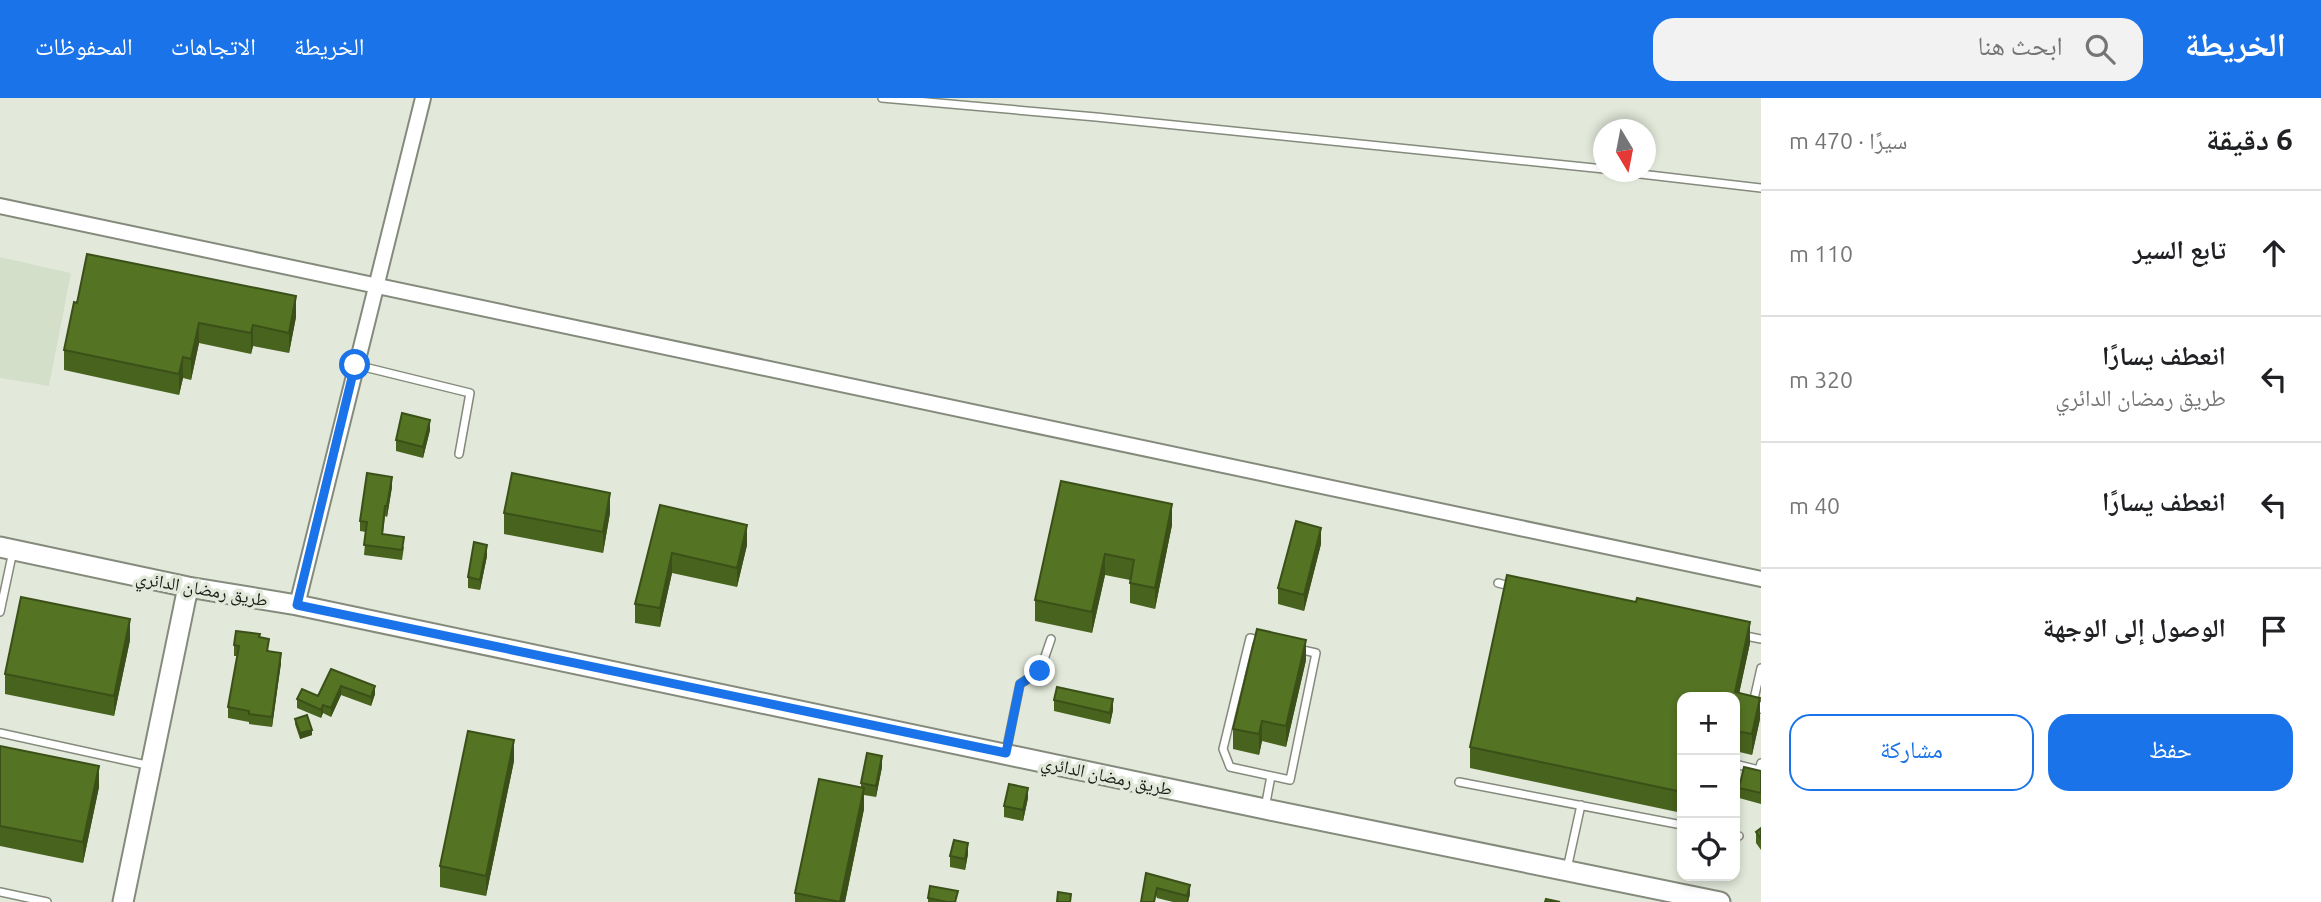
<!DOCTYPE html>
<html lang="ar">
<meta charset="utf-8">
<style>
body{margin:0;font-family:Ubuntu,"Noto Naskh Arabic",sans-serif;background:#f2f2f2;color:#202124;direction:rtl}
.controls{position:absolute;right:21px;bottom:21px;display:grid;overflow:hidden;border-radius:14px;box-shadow:0 4px 10px #0003}
.controls button{width:63px;height:63px;display:grid;place-items:center;padding:0;border:0;border-bottom:2px solid #e0e0e0;background:#fff;color:#202124;font:35px sans-serif}
.compass{position:absolute;left:1593px;top:21px;width:63px;height:63px;border-radius:50%;background:#fff;box-shadow:0 4px 10px #0003;rotate:170deg}
.stop{position:absolute;width:21px;height:21px;margin:-16px;border:5px solid #1a73e8;border-radius:50%;background:#fff}
.stop.end{background:#1a73e8;border-color:#fff;box-shadow:0 2px 7px #0008}
.list{margin:0;padding:0;list-style:none}
h2{display:flex;justify-content:space-between;align-items:center;height:91px;margin:0;padding:0 28px;font-size:30px}
h2 small{font-size:23px;font-weight:400;color:#757577}
.list li{display:grid;grid-template-columns:46px 1fr auto;gap:21px;align-items:center;box-sizing:border-box;height:126px;padding:0 28px;border-top:2px solid #e0e0e0}
.list b{display:block;font-size:26px;white-space:nowrap}
.list p{margin:0;font-size:23px;white-space:nowrap;color:#757577}
.list em{font-size:23px;font-style:normal;color:#757577}
.actions{display:flex;gap:14px;padding:21px 28px}
.actions a{flex:1;padding:16px 0;border:2px solid #1a73e8;border-radius:21px;text-align:center;font-size:24px;color:#1a73e8}
.actions .main{background:#1a73e8;color:#fff}
.icon{flex:none;width:38px;height:38px;fill:none;stroke:currentColor;stroke-width:2;stroke-linecap:round;stroke-linejoin:round}
.map{position:relative;flex:none;width:1761px;height:804px;overflow:hidden;direction:ltr}
header{display:flex;align-items:center;gap:42px;box-sizing:border-box;height:98px;padding:0 35px;background:#1a73e8;color:#fff}
header strong{font-size:33px}
nav{display:flex;gap:38px;margin-inline-start:auto;font-size:24px}
.search{width:490px;height:63px;background:#f2f2f2;display:flex;align-items:center;gap:18px;box-sizing:border-box;padding:0 24px;border-radius:21px;color:#757577;font-size:26px}
main{display:flex}
aside{flex:1;background:#fff}
.map>svg:first-child{display:block}
.built{fill:#d4dfc9}
.lines{fill:none;stroke-linecap:round;stroke-linejoin:round}
.lane-casing{stroke:#848a7c;stroke-width:10}
.street-casing{stroke:#848a7c;stroke-width:18}
.secondary-casing{stroke:#848a7c;stroke-width:23}
.lane{stroke:#fff;stroke-width:7}
.street{stroke:#fff;stroke-width:14}
.secondary{stroke:#fff;stroke-width:19}
.wall{fill:#48631e}
.shaded-wall{fill:#3b5018}
.building{fill:#547323;stroke:#3b5018;stroke-width:2}
.route{stroke:#1a73e8;stroke-width:9}
.labels{text-anchor:middle;dominant-baseline:central;stroke-width:7;stroke-linejoin:round;paint-order:stroke}
.street-label{font-size:18px;fill:#171a14;stroke:#e2e9da}
</style>
<header>
<strong>الخريطة</strong>
<div class="search"><svg class="icon" aria-label="search" viewBox="0 0 24 24"><circle cx="10" cy="10" r="6"/><path d="M15 15l6 6"/></svg>ابحث هنا</div>
<nav><a>الخريطة</a><a>الاتجاهات</a><a>المحفوظات</a></nav>
</header>
<main>
<aside>
<h2>6 دقيقة<small>سيرًا · 470 m</small></h2>
<ul class="list">
<li><svg class="icon" aria-label="ahead" viewBox="0 0 24 24"><path d="M12 20V5M6 11l6-6 6 6"/></svg><div><b>تابع السير</b></div><em>110 m</em></li>
<li><svg class="icon" aria-label="left" viewBox="0 0 24 24"><path d="M17 20v-9H6M10 6l-5 5 5 5"/></svg><div><b>انعطف يسارًا</b><p>طريق رمضان الدائري</p></div><em>320 m</em></li>
<li><svg class="icon" aria-label="left" viewBox="0 0 24 24"><path d="M17 20v-9H6M10 6l-5 5 5 5"/></svg><div><b>انعطف يسارًا</b></div><em>40 m</em></li>
<li><svg class="icon" aria-label="arrive" viewBox="0 0 24 24"><path d="M6 21V4h12l-3 4 3 4H6"/></svg><div><b>الوصول إلى الوجهة</b></div></li>
</ul>
<div class="actions"><a class="main">حفظ</a><a>مشاركة</a></div>
</aside>
<div class="map">
<svg width="1761" height="804" viewBox="0 0 1761 804">
<rect width="100%" height="100%" fill="#e2e9da"/>
<path class="built" d="M 0,159 L 71,175 L 49,288 L 0,280 Z"/>
<g class="lines">
<defs>
<path id="lane" d="M 882,0 L 1096,19 L 1604,71
M 1623,74 L 1761,90
M 356,267 L 470,295 L 459,356
M 1498,485 L 1514,489
M 0,514 L 13,453
M 1741,537 L 1761,541
M 1250,540 L 1316,555 L 1290,682 L 1230,669 L 1223,651 Z
M 1761,570 L 1754,601 L 1761,611
M 0,635 L 151,668
M 1006,654 L 1020,586 L 1040,573 L 1051,541
M 1735,666 L 1759,672 L 1761,665
M 1459,684 L 1682,727
M 1265,710 L 1271,678
M 1735,737 L 1739,738
M 1567,771 L 1581,707
M 0,794 L 47,804"/>
<path id="street" d="M 0,108 L 1761,481
M 297,507 L 423,0"/>
<path id="secondary" d="M 0,449 L 188,489 L 297,507 L 1265,711 L 1720,804
M 123,804 L 188,489"/>
</defs>
<use href="#lane" class="lane-casing"/>
<use href="#street" class="street-casing"/>
<use href="#secondary" class="secondary-casing"/>
<use href="#lane" class="lane"/>
<use href="#street" class="street"/>
<use href="#secondary" class="secondary"/>
</g>
<path class="wall" d="M 74,204 L 296,219 L 289,255 L 253,248 L 251,256 L 199,245 L 191,282 L 183,280 L 179,297 L 64,272 L 64,252 Z
M 430,332 L 423,360 L 396,353 L 396,342 Z
M 1061,383 L 1172,427 L 1155,511 L 1130,505 L 1130,482 L 1105,477 L 1092,535 L 1035,523 L 1035,502 Z
M 392,389 L 387,419 L 385,418 L 383,436 L 404,449 L 402,462 L 364,457 L 366,434 L 360,433 L 360,423 Z
M 660,407 L 747,447 L 737,489 L 672,475 L 660,529 L 635,525 L 635,506 Z
M 504,415 L 610,415 L 603,455 L 504,436 Z
M 1321,446 L 1304,513 L 1278,506 L 1278,490 Z
M 487,458 L 480,492 L 468,490 L 468,479 Z
M 260,539 L 269,553 L 281,565 L 272,629 L 249,626 L 249,624 L 228,620 L 228,609 L 238,558 L 234,558 L 234,547 Z
M 130,542 L 114,618 L 5,596 L 5,576 Z
M 1750,545 L 1739,595 L 1760,621 L 1752,657 L 1735,653 L 1735,599 L 1682,599 L 1682,715 L 1470,670 L 1470,649 Z
M 1306,562 L 1286,649 L 1262,643 L 1259,657 L 1233,651 L 1233,631 Z
M 331,571 L 375,596 L 371,608 L 341,597 L 331,619 L 323,615 L 321,620 L 297,610 L 297,601 L 318,598 Z
M 1054,602 L 1113,612 L 1110,626 L 1054,613 Z
M 295,621 L 312,637 L 300,641 L 295,626 Z
M 0,648 L 99,689 L 83,765 L 0,748 Z
M 514,663 L 486,798 L 440,789 L 440,768 Z
M 882,669 L 876,699 L 864,697 L 864,711 L 845,804 L 795,804 L 795,795 L 861,690 L 861,685 Z
M 1761,673 L 1761,706 L 1739,700 L 1739,690 Z
M 1028,700 L 1023,723 L 1004,719 L 1004,708 Z
M 1761,730 L 1761,752 L 1756,745 L 1756,734 Z
M 968,756 L 965,772 L 950,769 L 950,758 Z
M 1146,775 L 1190,796 L 1188,804 L 1173,804 L 1157,800 Z
M 928,800 L 958,804 L 928,804 Z"/>
<path class="shaded-wall" d="M 296,198 L 296,219 L 289,255 L 289,235 Z
M 199,225 L 199,245 L 191,282 L 191,261 Z
M 253,227 L 253,248 L 251,256 L 251,235 Z
M 183,259 L 183,280 L 179,297 L 179,276 Z
M 430,322 L 430,332 L 423,360 L 423,349 Z
M 392,379 L 392,389 L 387,419 L 387,408 Z
M 610,395 L 610,415 L 603,455 L 603,434 Z
M 1172,406 L 1172,427 L 1155,511 L 1155,490 Z
M 747,427 L 747,447 L 737,489 L 737,470 Z
M 1321,430 L 1321,446 L 1304,513 L 1304,497 Z
M 487,447 L 487,458 L 480,492 L 480,482 Z
M 672,455 L 672,475 L 660,529 L 660,510 Z
M 1105,456 L 1105,477 L 1092,535 L 1092,514 Z
M 130,521 L 130,542 L 114,618 L 114,598 Z
M 1750,524 L 1750,545 L 1735,615 L 1735,594 Z
M 1306,542 L 1306,562 L 1286,649 L 1286,628 Z
M 281,555 L 281,565 L 272,629 L 272,619 Z
M 341,588 L 341,597 L 331,619 L 331,610 Z
M 375,588 L 375,596 L 371,608 L 371,599 Z
M 1760,600 L 1760,621 L 1752,657 L 1752,636 Z
M 1113,601 L 1113,612 L 1110,626 L 1110,615 Z
M 323,607 L 323,615 L 321,620 L 321,612 Z
M 1262,623 L 1262,643 L 1259,657 L 1259,636 Z
M 312,632 L 312,637 L 300,641 L 300,635 Z
M 514,642 L 514,663 L 486,798 L 486,778 Z
M 882,658 L 882,669 L 876,699 L 876,688 Z
M 99,668 L 99,689 L 83,765 L 83,744 Z
M 864,690 L 864,711 L 845,804 L 840,804 Z
M 1028,690 L 1028,700 L 1023,723 L 1023,712 Z
M 968,745 L 968,756 L 965,772 L 965,761 Z
M 1190,787 L 1190,796 L 1188,804 L 1187,804 L 1187,798 Z"/>
<path class="building" d="M 87,156 L 296,198 L 289,235 L 253,227 L 251,235 L 199,225 L 191,261 L 183,259 L 179,276 L 64,252 L 74,204 L 77,205 Z
M 402,315 L 430,322 L 423,349 L 396,342 Z
M 367,375 L 392,379 L 387,408 L 385,408 L 382,436 L 404,439 L 402,452 L 364,447 L 367,424 L 360,423 Z
M 512,375 L 610,395 L 603,434 L 504,415 Z
M 1061,383 L 1172,406 L 1155,490 L 1130,485 L 1134,462 L 1105,456 L 1092,514 L 1035,502 Z
M 660,407 L 747,427 L 737,470 L 672,455 L 660,510 L 635,506 Z
M 1296,423 L 1321,430 L 1304,497 L 1278,490 Z
M 474,444 L 487,447 L 480,482 L 468,479 Z
M 1507,477 L 1636,504 L 1637,500 L 1750,524 L 1735,594 L 1760,600 L 1752,636 L 1735,633 L 1735,599 L 1682,599 L 1682,694 L 1470,649 Z
M 21,499 L 130,521 L 114,598 L 5,576 Z
M 1257,531 L 1306,542 L 1286,628 L 1262,623 L 1259,636 L 1233,631 Z
M 236,533 L 260,536 L 259,539 L 269,541 L 267,553 L 281,555 L 272,619 L 249,616 L 249,613 L 228,609 L 239,548 L 234,547 Z
M 331,571 L 375,588 L 371,599 L 341,588 L 331,610 L 323,607 L 321,612 L 297,601 L 302,591 L 318,598 Z
M 1057,589 L 1113,601 L 1110,615 L 1054,602 Z
M 307,617 L 312,632 L 300,635 L 295,621 Z
M 468,633 L 514,642 L 486,778 L 440,768 Z
M 0,648 L 99,668 L 83,744 L 0,728 Z
M 867,655 L 882,658 L 876,688 L 861,685 Z
M 1744,669 L 1761,673 L 1761,695 L 1739,690 Z
M 819,681 L 864,690 L 840,804 L 795,795 Z
M 1009,686 L 1028,690 L 1023,712 L 1004,708 Z
M 1761,730 L 1761,741 L 1756,734 Z
M 954,742 L 968,745 L 965,761 L 950,758 Z
M 1146,775 L 1190,787 L 1187,798 L 1157,790 L 1154,804 L 1141,804 Z
M 930,788 L 958,793 L 955,804 L 947,804 L 928,800 Z
M 1058,794 L 1071,796 L 1070,804 L 1057,804 Z
M 1546,801 L 1560,804 L 1545,804 Z"/>
<g class="lines">
<path class="route" d="M 355,267 L 297,507 L 1006,655 L 1020,586 L 1040,573"/>
</g>
<g class="labels">
<g class="street-label">
<text transform="translate(202 490) rotate(10)">طريق رمضان الدائري</text>
<text transform="translate(1107 677) rotate(12)">طريق رمضان الدائري</text>
</g>
</g>
</svg>
<div class="controls">
<button>+</button>
<button>−</button>
<button><svg class="icon" aria-label="locate" viewBox="0 0 24 24"><circle cx="12" cy="12" r="6"/><path d="M12 2v4M12 18v4M2 12h4M18 12h4"/></svg></button>
</div>
<svg class="compass" viewBox="-18 -18 36 36"><path d="M0-13l5 13h-10z" fill="#e53935"/><path d="M0 13l5-13h-10z" fill="#757577"/></svg>
<div class="stop" style="left:355px;top:267px"></div>
<div class="stop end" style="left:1040px;top:573px"></div>
</div>
</main>
